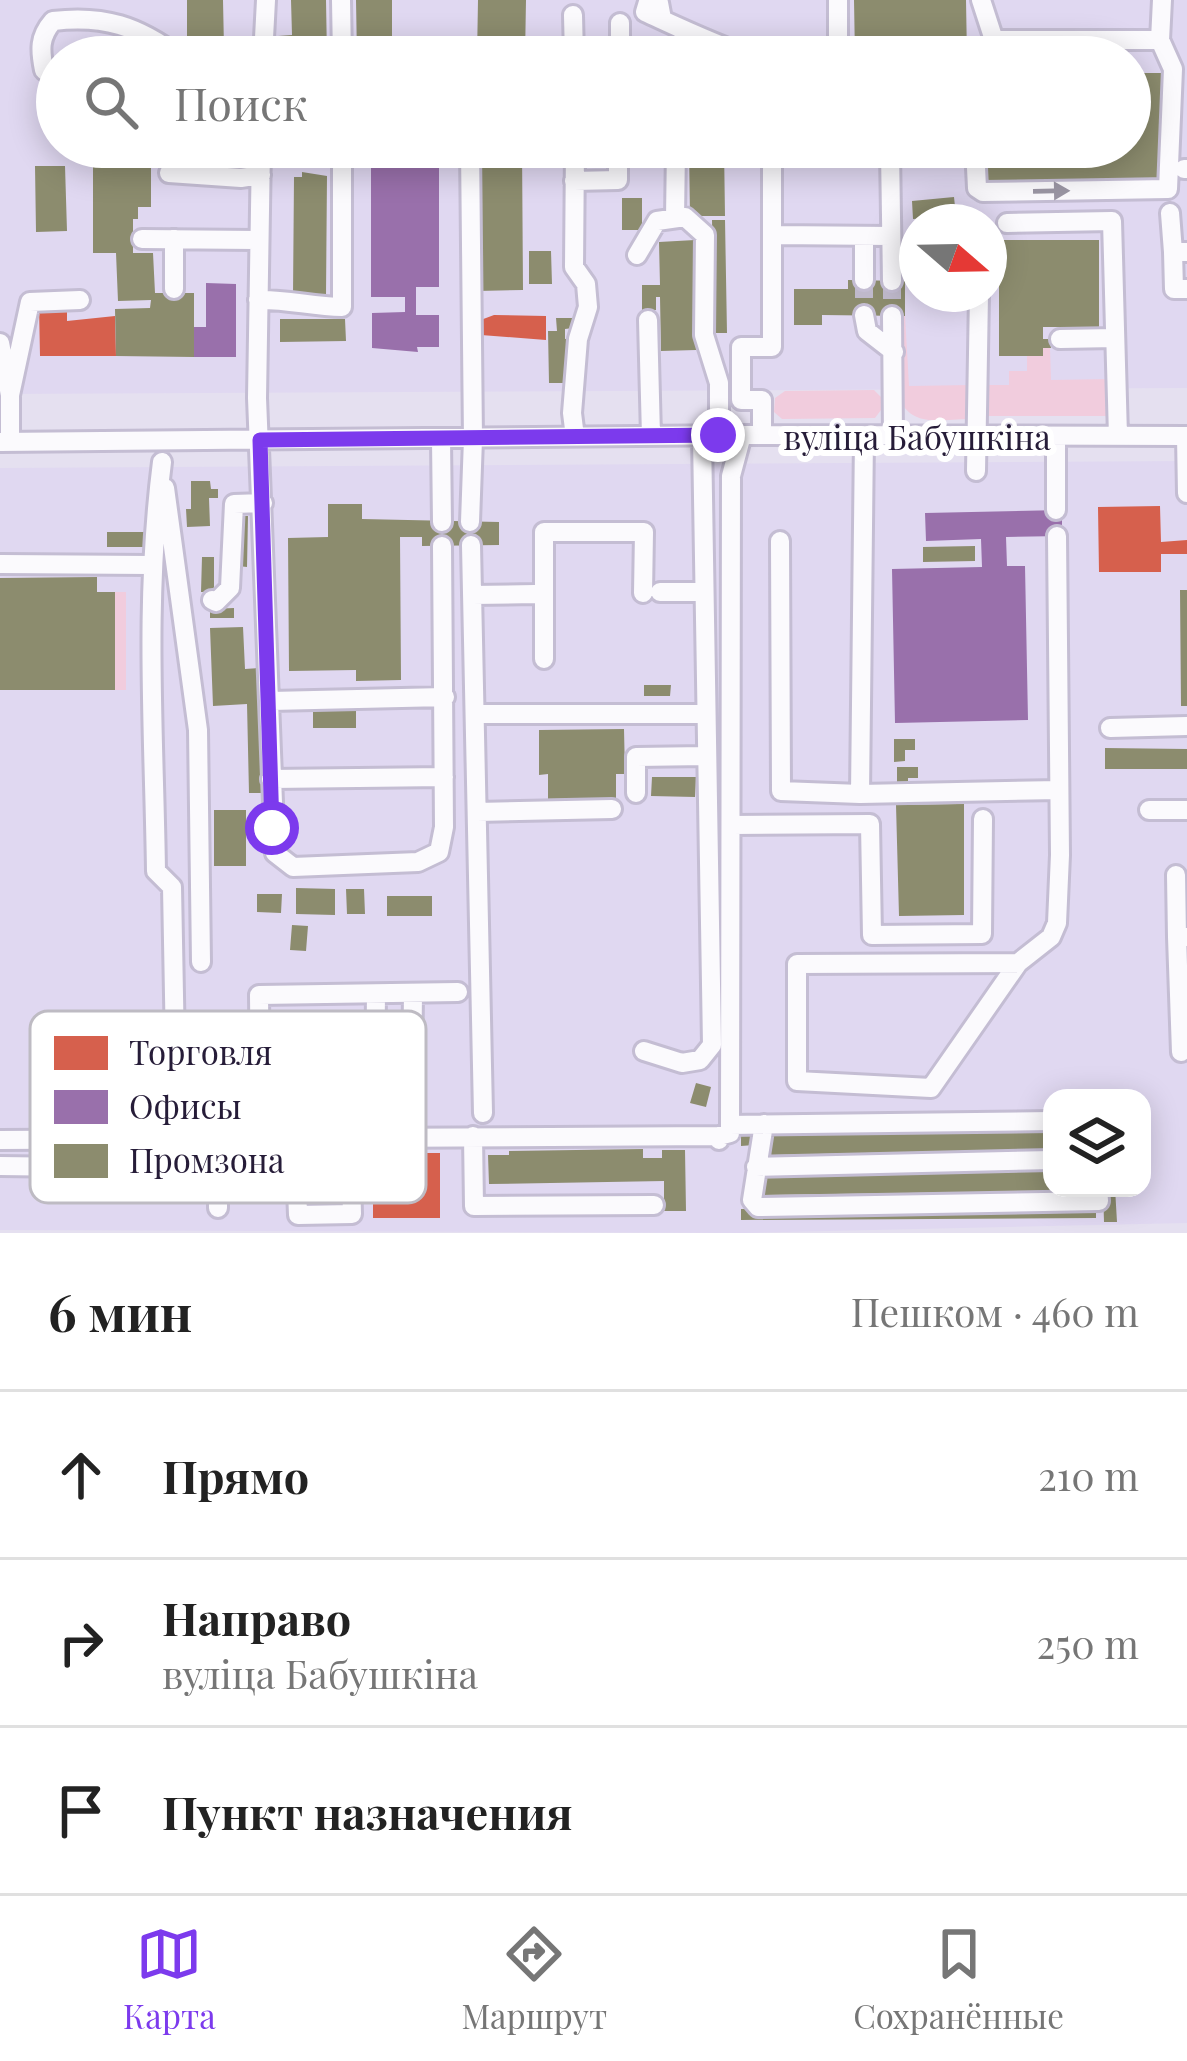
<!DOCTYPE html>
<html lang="ru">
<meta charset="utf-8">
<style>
body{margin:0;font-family:"Playfair Display",serif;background:#f2f2f2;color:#222}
.controls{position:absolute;right:36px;bottom:36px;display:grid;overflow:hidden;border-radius:24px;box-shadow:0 6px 30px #0003}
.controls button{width:108px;height:108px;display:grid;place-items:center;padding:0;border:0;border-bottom:3px solid #e0e0e0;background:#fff;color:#222;font:60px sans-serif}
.compass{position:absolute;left:899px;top:204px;width:108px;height:108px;border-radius:50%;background:#fff;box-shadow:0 6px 30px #0003;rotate:110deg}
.stop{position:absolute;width:36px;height:36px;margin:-27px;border:9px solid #7c3aed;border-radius:50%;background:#fff}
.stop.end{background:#7c3aed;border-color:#fff;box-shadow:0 3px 12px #0008}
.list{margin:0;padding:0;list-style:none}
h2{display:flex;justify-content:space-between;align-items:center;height:156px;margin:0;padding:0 48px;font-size:51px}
h2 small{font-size:39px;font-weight:400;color:#767676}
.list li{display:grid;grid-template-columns:78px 1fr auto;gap:36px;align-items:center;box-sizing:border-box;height:168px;padding:0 48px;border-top:3px solid #e0e0e0}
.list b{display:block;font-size:45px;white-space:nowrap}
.list p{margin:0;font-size:39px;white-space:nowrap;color:#767676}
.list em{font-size:39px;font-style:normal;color:#767676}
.icon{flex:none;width:66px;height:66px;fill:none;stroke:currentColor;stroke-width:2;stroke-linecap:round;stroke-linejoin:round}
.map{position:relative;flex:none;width:1187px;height:1233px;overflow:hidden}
.search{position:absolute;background:#fff;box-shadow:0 6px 30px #0003;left:36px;right:36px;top:36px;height:132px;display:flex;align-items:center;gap:30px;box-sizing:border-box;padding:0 42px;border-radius:66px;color:#767676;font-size:45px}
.sheet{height:660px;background:#fff}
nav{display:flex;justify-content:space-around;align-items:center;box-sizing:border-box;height:168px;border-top:3px solid #e0e0e0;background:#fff;font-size:33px;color:#767676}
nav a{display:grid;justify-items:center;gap:6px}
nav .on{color:#7c3aed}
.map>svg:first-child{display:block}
.built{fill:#e0d8f1;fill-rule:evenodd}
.green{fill:#f1ccdd}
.shops{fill:#d6604d}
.offices{fill:#9970ab}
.industry{fill:#8c8c6e}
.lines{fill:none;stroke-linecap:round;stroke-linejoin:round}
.minor-tunnel{stroke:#bfb9cb;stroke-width:18;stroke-dasharray:18 9;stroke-linecap:butt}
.minor-casing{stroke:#c4bdd3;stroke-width:24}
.minor{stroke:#fbfafd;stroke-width:18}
.oneway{fill:#9b96a4}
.route{stroke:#7c3aed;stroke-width:15}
.labels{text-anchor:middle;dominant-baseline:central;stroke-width:12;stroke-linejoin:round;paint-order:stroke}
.street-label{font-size:33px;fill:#261c38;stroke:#fff}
.key{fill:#fff;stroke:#bebbc3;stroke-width:3}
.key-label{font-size:33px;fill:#261c38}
</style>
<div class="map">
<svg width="1187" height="1233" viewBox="0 0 1187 1233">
<rect width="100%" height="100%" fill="#e5e0f0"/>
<path class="built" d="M 0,0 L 1187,0 L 1187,388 L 0,394 ZM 57,57 L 1130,57 L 1130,147 L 57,147 ZM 917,222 L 989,222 L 989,294 L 917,294 Z
M 1187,461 L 1187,1223 L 745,1233 L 0,1230 L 0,468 ZM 1052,1098 L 1142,1098 L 1142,1188 L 1052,1188 Z"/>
<path class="green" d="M 899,316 L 905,316 L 909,386 L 971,385 L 969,419 C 942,419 913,428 900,400 Z
M 1043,348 L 1050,348 L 1051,380 L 1112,379 L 1112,416 L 984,416 L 984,385 L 1009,385 L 1009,371 L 1027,371 L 1027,356 L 1043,356 Z
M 874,390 L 883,399 L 884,406 L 875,418 L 782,419 L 774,412 L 775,398 L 785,391 Z
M 115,592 L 126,592 L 126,690 L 115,690 Z"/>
<path class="shops" d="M 39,306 L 67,307 L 67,321 L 115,316 L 116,356 L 40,356 Z
M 494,315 L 546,316 L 546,340 L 481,335 L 478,321 Z
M 1160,506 L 1161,542 L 1187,540 L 1187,554 L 1161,554 L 1161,572 L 1099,572 L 1098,507 Z
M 373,1153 L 440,1153 L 440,1218 L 373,1218 Z"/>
<path class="offices" d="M 371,147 L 439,147 L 439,287 L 416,287 L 416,315 L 439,315 L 439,347 L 417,347 L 418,352 L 372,348 L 372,313 L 405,312 L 405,297 L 371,297 Z
M 206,283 L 236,284 L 236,357 L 194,357 L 194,327 L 206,327 Z
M 1062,510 L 1062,536 L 1006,537 L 1007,566 L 1025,566 L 1028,720 L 895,723 L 892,569 L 982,567 L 981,539 L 926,541 L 925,513 Z"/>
<path class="industry" d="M 187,0 L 223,0 L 224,48 L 187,48 Z
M 291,0 L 326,0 L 327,57 L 278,57 L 278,36 L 292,35 Z
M 356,0 L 392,0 L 392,57 L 357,57 Z
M 478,0 L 526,0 L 525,57 L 477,57 Z
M 854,0 L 966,0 L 967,57 L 855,57 Z
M 549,47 L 569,47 L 569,57 L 549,57 Z
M 1130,73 L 1161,73 L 1162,180 L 985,183 L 985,147 L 1130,147 Z
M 40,85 L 57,86 L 57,110 L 40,110 Z
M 93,147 L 171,147 L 171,153 L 151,153 L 151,207 L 138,207 L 138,219 L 133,219 L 133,253 L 153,253 L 155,293 L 194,293 L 194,357 L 116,356 L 115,309 L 150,308 L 151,300 L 118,301 L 116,253 L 93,253 Z
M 475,147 L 522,147 L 523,290 L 477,291 Z
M 549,147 L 568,147 L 568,167 L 549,168 Z
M 724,147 L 725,216 L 690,216 L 689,148 Z
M 238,154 L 238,163 L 206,163 L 206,155 Z
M 35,166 L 65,166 L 67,231 L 36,232 Z
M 302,172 L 327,176 L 326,295 L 293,295 L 294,177 L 302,177 Z
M 954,197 L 956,216 L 913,219 L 912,201 Z
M 622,198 L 642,198 L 642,230 L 622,230 Z
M 712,220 L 725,220 L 727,333 L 714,333 Z
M 695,240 L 696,350 L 661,351 L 660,297 L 656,297 L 656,310 L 642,310 L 642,285 L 660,285 L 659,242 Z
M 999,240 L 1099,240 L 1099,327 L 1043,327 L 1043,339 L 1050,339 L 1051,348 L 1043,348 L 1043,356 L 999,356 Z
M 529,251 L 551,251 L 552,284 L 529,284 Z
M 848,280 L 905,281 L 905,316 L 822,315 L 822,325 L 794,325 L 794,289 L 848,289 Z
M 556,318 L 573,318 L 573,328 L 565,329 L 565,339 L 572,338 L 573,364 L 565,364 L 566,383 L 549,383 L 548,331 L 557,331 Z
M 280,319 L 345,319 L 346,341 L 280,342 Z
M 191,481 L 210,481 L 211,489 L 218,489 L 218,498 L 209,498 L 210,526 L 187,527 L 186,509 L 191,509 Z
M 328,504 L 362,504 L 362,519 L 499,522 L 499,545 L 422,546 L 422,537 L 400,537 L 401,680 L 356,681 L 356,670 L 289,671 L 288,538 L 328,537 Z
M 238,516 L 248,516 L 247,567 L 238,566 Z
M 107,532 L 146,532 L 146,547 L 107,547 Z
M 975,546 L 975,561 L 923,562 L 923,547 Z
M 202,557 L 214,557 L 214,592 L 201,592 Z
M 97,577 L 97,592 L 115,592 L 115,690 L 0,690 L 0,578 Z
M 1180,590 L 1187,590 L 1187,706 L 1181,706 Z
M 234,608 L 234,618 L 210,618 L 210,609 Z
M 243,627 L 245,669 L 259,668 L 262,793 L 249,793 L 247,704 L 213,706 L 210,628 Z
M 644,685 L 671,685 L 670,696 L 644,696 Z
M 313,708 L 356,708 L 356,728 L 313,728 Z
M 624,729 L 625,774 L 616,774 L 616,798 L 548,799 L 548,774 L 539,775 L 539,730 Z
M 894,739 L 915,739 L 915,750 L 905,750 L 905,761 L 894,762 Z
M 1105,748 L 1187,749 L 1187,769 L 1105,769 Z
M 897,767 L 918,767 L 918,778 L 908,778 L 908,790 L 897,790 Z
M 652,777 L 696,777 L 695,797 L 651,796 Z
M 964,804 L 964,915 L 899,916 L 896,805 Z
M 214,810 L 246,810 L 246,866 L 214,866 Z
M 296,888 L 335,889 L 335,915 L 296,914 Z
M 346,889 L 364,889 L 365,914 L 347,914 Z
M 257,894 L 282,894 L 281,913 L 257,912 Z
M 387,896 L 432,896 L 432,916 L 387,916 Z
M 292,925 L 308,926 L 306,951 L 290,950 Z
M 696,1083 L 711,1087 L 706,1107 L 690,1103 Z
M 1052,1127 L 1052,1149 L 771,1155 L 770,1133 Z
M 753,1133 L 754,1145 L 741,1146 L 741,1134 Z
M 643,1149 L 643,1158 L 662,1158 L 662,1150 L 685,1150 L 686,1211 L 664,1211 L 664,1181 L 489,1184 L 488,1155 L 509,1155 L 509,1151 Z
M 1052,1166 L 1052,1191 L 759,1195 L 759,1170 Z
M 1103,1188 L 1115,1188 L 1117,1222 L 1104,1222 Z
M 1096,1206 L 1096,1218 L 741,1220 L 741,1209 Z"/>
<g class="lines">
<path class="minor-tunnel" d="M 864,280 L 864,315
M 892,281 L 892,316"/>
<defs>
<path id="minor" d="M 341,0 L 342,57
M 981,0 L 994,40 L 1160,40
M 573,15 L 574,57
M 662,19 L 659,3 L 648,2 L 645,12 C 680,28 715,45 752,57
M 263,57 L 266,0
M 620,57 L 620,23
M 678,57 L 678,44
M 838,57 L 838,0
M 57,80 L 44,70 C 40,50 39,37 53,21 C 104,15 138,26 179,57
M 261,147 L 257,398 L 275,853 L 293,867 L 418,862 L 439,852 L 444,827 L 442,546
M 470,147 L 473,439 L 470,522
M 575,147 L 574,267 L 586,284 L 588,307 L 578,339 L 572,413 L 575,437
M 975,147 L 977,188 L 983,192 L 1168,189 L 1173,69 L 1160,40 L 1162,0
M 1184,169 L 1187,169
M 169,173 L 241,178 L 261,175
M 574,181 L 618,180 L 618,147
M 1170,213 L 1173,252
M 675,218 L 676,147
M 1007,223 L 1112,221 L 1118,436
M 773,235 L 891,236
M 142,239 L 259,240
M 1187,252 L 1173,252 L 1174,289 L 1187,289
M 637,255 L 657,221 L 685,217 L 705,235 L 704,335 L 719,383 L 719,435
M 864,280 L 864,236
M 174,289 L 174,239
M 258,300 C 287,299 313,307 342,307 L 342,147
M 864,315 L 867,331 L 894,352
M 892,316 L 893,437
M 648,320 L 651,436
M 1060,339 L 1115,338
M 0,343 L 10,395 L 30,302 L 80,300
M 10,395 L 10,442
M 762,435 L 762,400 L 741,400 L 741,347 L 772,347 L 772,149 L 890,151 L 892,281
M 1056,436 L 1056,510
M 1186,436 L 1187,493
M 864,437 L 860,794 L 1059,790
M 441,440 L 442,522
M 0,442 L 742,435 L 1187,436
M 162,462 C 144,603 154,731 156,871 L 172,887 L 176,1103
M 976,471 L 979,294
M 165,488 L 198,730 L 201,962
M 780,541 L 781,791 L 860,794
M 471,545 L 483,1113
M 0,564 L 151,565
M 660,592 L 704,592
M 472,595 L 535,594
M 212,600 L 216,602 L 230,588 L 234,504 L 263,503
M 544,659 L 544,532 L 644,532 L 643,593
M 271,701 L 445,697
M 475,714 L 705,714
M 1110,728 L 1187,726
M 271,779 L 444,777
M 636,793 L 636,757 L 705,756
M 1149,810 L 1187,810
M 477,812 L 612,809
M 731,825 L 870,824 L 872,935 L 982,934 L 983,819
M 1176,875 L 1177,937
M 1018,963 L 931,1088 L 797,1081 L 797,964 L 1018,963 L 1051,937 L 1057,923 L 1060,855 L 1057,536
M 376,994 L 375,1087 L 356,1094 L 260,1092 L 259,995 C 325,994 392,993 458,992
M 644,1051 L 682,1063 L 700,1060 L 712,1045 L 702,436
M 1181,1052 L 1177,937 L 1187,937
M 412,1083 L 413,993
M 764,1124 L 752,1200 L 758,1207 L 1099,1201 L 1098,1188
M 730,1125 L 1052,1121
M 473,1136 L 474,1206 L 654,1205
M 295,1138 L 298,1215 L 352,1214 L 350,1138
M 0,1140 L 719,1136
M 719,1140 L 719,1136 L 730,1133 L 731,476 L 742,435
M 0,1166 L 74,1167
M 756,1167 L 1052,1160
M 218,1208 L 218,1139"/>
</defs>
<use href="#minor" class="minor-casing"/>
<use href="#minor" class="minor"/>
</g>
<defs><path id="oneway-solid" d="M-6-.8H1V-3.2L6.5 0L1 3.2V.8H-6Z" transform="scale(3)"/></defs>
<use class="oneway" href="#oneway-solid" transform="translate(1051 191) rotate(-1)"/>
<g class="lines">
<path class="route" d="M 272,828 L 260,440 L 718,435"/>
</g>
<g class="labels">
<g class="street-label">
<text x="917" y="436">вуліца Бабушкіна</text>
</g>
</g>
<rect x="30" y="1011" width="396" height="192" rx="18" class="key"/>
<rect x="54" y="1036" width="54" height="34" fill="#d6604d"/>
<rect x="54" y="1090" width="54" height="34" fill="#9970ab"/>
<rect x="54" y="1144" width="54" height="34" fill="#8c8c6e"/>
<g class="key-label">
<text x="129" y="1065">Торговля</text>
<text x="129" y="1119">Офисы</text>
<text x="129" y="1173">Промзона</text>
</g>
</svg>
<div class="controls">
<button><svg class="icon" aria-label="layers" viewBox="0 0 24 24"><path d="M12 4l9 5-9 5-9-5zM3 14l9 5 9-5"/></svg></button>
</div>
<svg class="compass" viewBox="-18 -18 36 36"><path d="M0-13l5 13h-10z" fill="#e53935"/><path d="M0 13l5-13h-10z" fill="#767676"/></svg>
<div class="stop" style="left:272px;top:828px"></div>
<div class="stop end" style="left:718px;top:435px"></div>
<div class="search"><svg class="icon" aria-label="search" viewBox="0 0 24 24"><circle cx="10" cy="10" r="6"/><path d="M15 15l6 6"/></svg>Поиск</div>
</div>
<section class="sheet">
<h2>6 мин<small>Пешком · 460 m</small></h2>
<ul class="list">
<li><svg class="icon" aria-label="ahead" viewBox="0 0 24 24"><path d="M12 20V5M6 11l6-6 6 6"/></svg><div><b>Прямо</b></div><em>210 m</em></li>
<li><svg class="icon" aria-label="right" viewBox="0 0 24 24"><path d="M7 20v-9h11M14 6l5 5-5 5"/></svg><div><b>Направо</b><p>вуліца Бабушкіна</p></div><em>250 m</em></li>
<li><svg class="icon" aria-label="arrive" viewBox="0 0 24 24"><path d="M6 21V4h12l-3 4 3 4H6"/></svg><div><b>Пункт назначения</b></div></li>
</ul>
</section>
<nav>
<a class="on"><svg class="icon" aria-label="map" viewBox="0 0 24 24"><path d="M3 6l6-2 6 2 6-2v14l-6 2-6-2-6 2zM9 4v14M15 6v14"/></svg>Карта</a>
<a><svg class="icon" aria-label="directions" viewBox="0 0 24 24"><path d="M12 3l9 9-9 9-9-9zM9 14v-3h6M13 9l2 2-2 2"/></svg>Маршрут</a>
<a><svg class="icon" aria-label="saved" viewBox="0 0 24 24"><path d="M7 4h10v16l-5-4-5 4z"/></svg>Сохранённые</a>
</nav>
